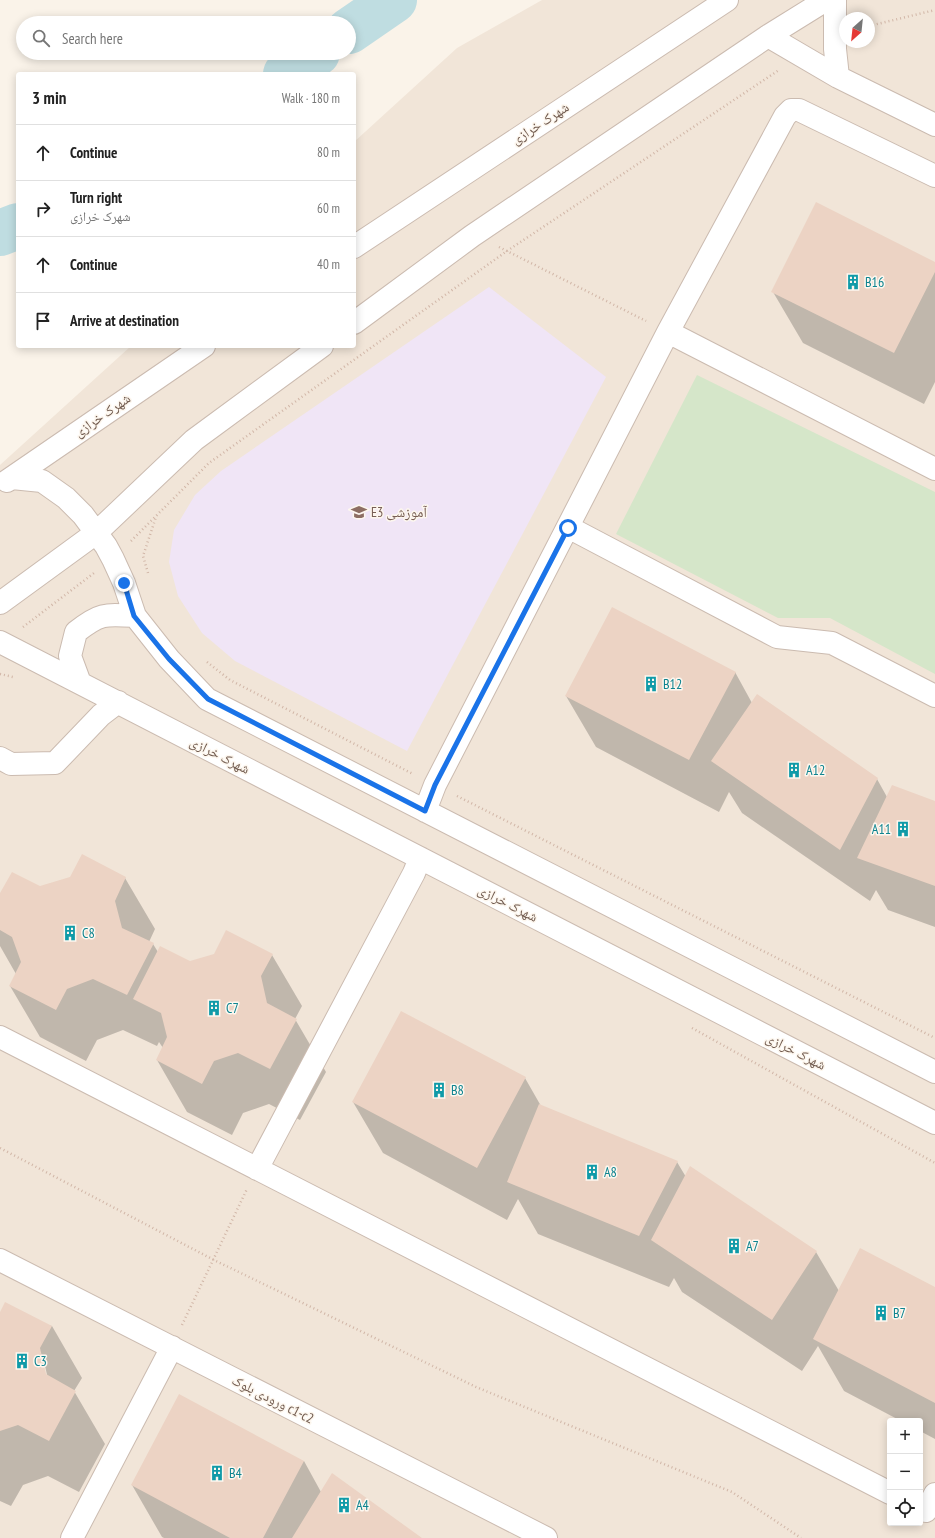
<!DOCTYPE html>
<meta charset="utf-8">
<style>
body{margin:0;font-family:"PT Sans Narrow","Noto Naskh Arabic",sans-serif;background:#f2f2f2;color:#222}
.controls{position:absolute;right:12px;bottom:12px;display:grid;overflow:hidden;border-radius:4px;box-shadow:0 2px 10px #0003}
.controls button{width:36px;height:36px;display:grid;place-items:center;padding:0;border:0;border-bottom:1px solid #e0e0e0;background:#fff;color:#222;font:20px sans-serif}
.compass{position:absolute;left:839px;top:12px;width:36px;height:36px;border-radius:50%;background:#fff;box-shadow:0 2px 10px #0003;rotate:207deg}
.stop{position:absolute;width:12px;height:12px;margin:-9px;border:3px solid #1a73e8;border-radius:50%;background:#fff}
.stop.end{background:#1a73e8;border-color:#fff;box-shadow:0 1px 4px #0008}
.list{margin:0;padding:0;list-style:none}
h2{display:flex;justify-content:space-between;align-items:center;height:52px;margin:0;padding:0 16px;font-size:17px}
h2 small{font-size:13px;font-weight:400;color:#767676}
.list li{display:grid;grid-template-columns:26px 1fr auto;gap:12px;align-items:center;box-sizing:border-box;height:56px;padding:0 16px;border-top:1px solid #e0e0e0}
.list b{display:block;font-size:15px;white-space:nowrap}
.list p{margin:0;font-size:13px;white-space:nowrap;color:#767676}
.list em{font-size:13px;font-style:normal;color:#767676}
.icon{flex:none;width:22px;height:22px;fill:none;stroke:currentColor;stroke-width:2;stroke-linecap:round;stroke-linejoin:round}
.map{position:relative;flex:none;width:935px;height:1538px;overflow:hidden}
.search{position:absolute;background:#fff;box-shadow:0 2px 10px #0003;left:16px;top:16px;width:340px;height:44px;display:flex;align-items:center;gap:10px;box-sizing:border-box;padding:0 14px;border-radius:22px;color:#767676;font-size:15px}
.panel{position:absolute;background:#fff;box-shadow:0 2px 10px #0003;left:16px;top:72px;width:340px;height:276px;border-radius:4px}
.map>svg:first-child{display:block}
.residential{fill:#f1e5d8;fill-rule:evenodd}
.education{fill:#f0e5f6}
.green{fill:#d5e6c9}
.shadow{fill:#0003;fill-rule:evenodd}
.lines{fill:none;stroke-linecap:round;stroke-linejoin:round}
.river{stroke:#bfdde1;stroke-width:46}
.building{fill:#ecd3c4}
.minor-casing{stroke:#cbbbb0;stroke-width:24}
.path{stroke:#d1b6a7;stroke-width:2.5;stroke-dasharray:1 3;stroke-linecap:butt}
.minor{stroke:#fff;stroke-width:22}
.route{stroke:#1a73e8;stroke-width:5}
.labels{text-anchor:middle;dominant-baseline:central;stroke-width:3;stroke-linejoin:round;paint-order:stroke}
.street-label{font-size:14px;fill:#715b4f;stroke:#fdf7ef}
.culture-label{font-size:14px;fill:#0d838f;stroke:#fdf7ef;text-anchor:start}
.education-label{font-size:14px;fill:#785e54;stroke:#fdf7ef;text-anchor:start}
</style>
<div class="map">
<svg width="935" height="1538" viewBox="0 0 935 1538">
<rect width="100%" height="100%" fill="#faf3e9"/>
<path class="residential" d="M 542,0 L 935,0 L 935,1538 L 0,1538 L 0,465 L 131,346 L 354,346 L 354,142 L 457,48 ZM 845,18 L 869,18 L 869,42 L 845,42 ZM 890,1421 L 920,1421 L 920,1523 L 890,1523 Z"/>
<path class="education" d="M 489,287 L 606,377 L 407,751 L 235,661 L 202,633 L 178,596 L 169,562 L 174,530 L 195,495 L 221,471 Z"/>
<path class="green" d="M 697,375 L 935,492 L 935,674 L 830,618 L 778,618 L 616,534 Z"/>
<path class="shadow" d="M 935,263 L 935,382 L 924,404 L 803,343 L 773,292 Z
M 735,672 L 752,703 L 877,779 L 887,797 L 935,802 L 935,927 L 888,910 L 876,890 L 870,901 L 742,813 L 729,792 L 719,812 L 596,747 L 566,696 Z
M 125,878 L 155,929 L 149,942 L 153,944 L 158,952 L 190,962 L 272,955 L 302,1006 L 295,1019 L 326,1072 L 300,1120 L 269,1104 L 243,1113 L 232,1135 L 187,1112 L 157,1060 L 163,1048 L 159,1042 L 157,1046 L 123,1030 L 97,1040 L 86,1061 L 40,1037 L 10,986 L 16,974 L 0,946 L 0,895 L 40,887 Z
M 525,1078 L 541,1106 L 677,1162 L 686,1177 L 816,1252 L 839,1291 L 935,1288 L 935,1439 L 920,1431 L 920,1421 L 901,1421 L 844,1391 L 818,1346 L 802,1371 L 682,1292 L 674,1278 L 669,1287 L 538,1234 L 518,1199 L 507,1220 L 383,1153 L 353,1102 Z
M 0,1314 L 52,1326 L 82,1378 L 74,1391 L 105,1444 L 79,1492 L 48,1476 L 23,1485 L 11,1506 L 0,1501 ZM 41,1357 L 43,1357 L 48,1379 L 46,1379 Z
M 304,1461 L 321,1492 L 420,1538 L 164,1538 L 162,1537 L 132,1485 Z"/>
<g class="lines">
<path class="river" d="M 349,31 L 394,0
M 286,74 L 317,53
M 0,233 L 18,226"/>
</g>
<path class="building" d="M 816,202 L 935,262 L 935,272 L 894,353 L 771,292 Z
M 612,607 L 736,672 L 689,760 L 565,696 Z
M 757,694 L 878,778 L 840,850 L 711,761 Z
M 892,785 L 935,801 L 935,886 L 857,858 Z
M 82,854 L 126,877 L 115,901 L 122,928 L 154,943 L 127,995 L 93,979 L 67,989 L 56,1010 L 9,986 L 21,962 L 12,937 L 0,930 L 0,893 L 12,872 L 40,886 L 70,877 Z
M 226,930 L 273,954 L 261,976 L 267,1003 L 297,1019 L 270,1069 L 238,1053 L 214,1061 L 202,1084 L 156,1060 L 167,1037 L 161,1013 L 133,999 L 160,946 L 190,961 L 214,954 Z
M 401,1011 L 526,1077 L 477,1168 L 352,1102 Z
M 539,1104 L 678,1161 L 639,1236 L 507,1182 Z
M 690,1166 L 817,1251 L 772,1320 L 651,1240 Z
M 860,1248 L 935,1287 L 935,1403 L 813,1339 Z
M 5,1302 L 52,1326 L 40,1348 L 46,1374 L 76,1391 L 49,1441 L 18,1425 L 0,1431 L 0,1312 Z
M 179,1394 L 304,1461 L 263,1538 L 230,1538 L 131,1485 Z
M 332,1473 L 422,1538 L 292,1538 Z"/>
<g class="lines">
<defs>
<path id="minor" d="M 835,0 L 835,49 L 838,77
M 768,36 L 838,77 L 935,125
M 354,247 L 727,0
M 354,323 L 472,236 L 768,36 L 826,0
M 668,332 L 935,469
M 12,478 L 42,481 L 66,498 L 83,515 L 106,546 L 113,559 L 124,583 L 135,616 L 169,659 L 207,699 L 935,1072
M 7,481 L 204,346
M 568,527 L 777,637 L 832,643 L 935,696
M 0,603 L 96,533 L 194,440 L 322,346
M 0,642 L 935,1123
M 80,683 L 70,656 L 76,632 C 100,613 105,614 135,616
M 0,758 L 11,764 L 55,763 L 101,715 L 118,702
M 425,811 L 435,785 L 668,332 L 785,116 L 791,110 L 799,110 L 935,176
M 0,1037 L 890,1493
M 257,1169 L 414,873 L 420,858
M 0,1260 L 546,1538
M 926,1511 L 935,1494
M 72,1538 L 172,1347"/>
</defs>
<use href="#minor" class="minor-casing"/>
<path class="path" d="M 869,26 L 935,10
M 499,247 L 646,321
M 131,541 L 209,463 L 507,251 L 779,70
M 148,573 L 143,556 L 156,517
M 23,627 L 94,573
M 207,662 L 230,680 L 413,774
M 0,674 L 13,677
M 457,796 L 935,1038
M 692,1028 L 935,1163
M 0,1148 L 214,1260 L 476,1387 L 732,1492 L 801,1538
M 182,1325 L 247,1189"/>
<use href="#minor" class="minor"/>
</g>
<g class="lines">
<path class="route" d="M 124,583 L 134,616 L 169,659 L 208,699 L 425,811 L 435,785 L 568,528"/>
</g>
<defs>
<symbol id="building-bare" viewBox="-9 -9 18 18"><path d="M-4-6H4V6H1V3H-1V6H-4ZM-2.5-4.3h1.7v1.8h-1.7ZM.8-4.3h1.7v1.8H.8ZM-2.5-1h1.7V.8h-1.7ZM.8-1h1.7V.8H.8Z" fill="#0f9aa8" stroke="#fdf7ef" stroke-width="2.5" paint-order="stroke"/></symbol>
<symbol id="school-bare" viewBox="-9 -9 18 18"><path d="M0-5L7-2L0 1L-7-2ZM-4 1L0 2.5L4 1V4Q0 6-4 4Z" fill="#8d6e63" stroke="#fdf7ef" stroke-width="2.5" paint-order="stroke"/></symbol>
</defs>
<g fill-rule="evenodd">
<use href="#building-bare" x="842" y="271" width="22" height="22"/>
<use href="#school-bare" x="348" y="501" width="22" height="22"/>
<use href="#building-bare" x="640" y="673" width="22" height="22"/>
<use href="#building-bare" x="783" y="759" width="22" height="22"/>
<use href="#building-bare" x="892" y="818" width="22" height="22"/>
<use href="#building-bare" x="59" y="922" width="22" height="22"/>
<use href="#building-bare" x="203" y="997" width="22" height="22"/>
<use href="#building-bare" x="428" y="1079" width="22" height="22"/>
<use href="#building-bare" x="581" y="1161" width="22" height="22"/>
<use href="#building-bare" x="723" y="1235" width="22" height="22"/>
<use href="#building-bare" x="870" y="1302" width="22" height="22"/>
<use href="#building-bare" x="11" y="1350" width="22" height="22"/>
<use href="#building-bare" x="206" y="1462" width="22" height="22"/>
<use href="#building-bare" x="333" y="1494" width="22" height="22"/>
</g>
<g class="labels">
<g class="street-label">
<text transform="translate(540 123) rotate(-33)">شهرک خرازی</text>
<text transform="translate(102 415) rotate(-35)">شهرک خرازی</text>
<text transform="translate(220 755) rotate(27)">شهرک خرازی</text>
<text transform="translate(508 903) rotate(27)">شهرک خرازی</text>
<text transform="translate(796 1051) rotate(27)">شهرک خرازی</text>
<text transform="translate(273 1399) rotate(27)">ورودی بلوک c1-c2</text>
</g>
<g class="culture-label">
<text x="865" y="282">B16</text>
<text x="663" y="684">B12</text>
<text x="806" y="770">A12</text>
<text x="891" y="829" text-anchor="end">A11</text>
<text x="82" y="933">C8</text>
<text x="226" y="1008">C7</text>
<text x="451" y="1090">B8</text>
<text x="604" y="1172">A8</text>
<text x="746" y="1246">A7</text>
<text x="893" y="1313">B7</text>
<text x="34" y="1361">C3</text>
<text x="229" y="1473">B4</text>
<text x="356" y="1505">A4</text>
</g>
<g class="education-label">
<text x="371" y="512">E3 آموزشی</text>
</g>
</g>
</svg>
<div class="controls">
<button>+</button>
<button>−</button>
<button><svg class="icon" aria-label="locate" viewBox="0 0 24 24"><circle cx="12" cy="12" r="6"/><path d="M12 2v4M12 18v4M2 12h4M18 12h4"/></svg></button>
</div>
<svg class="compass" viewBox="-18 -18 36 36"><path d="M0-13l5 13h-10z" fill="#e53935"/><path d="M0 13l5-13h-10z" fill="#767676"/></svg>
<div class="stop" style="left:568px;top:528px"></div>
<div class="stop end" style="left:124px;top:583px"></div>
<div class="search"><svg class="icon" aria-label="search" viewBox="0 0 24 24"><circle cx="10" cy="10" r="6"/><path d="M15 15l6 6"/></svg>Search here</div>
<section class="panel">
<h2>3 min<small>Walk · 180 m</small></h2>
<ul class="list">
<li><svg class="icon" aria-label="ahead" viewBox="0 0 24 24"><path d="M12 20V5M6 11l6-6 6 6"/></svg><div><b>Continue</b></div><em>80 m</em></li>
<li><svg class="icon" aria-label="right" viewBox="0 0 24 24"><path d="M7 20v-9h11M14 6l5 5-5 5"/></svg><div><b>Turn right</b><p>شهرک خرازی</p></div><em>60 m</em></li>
<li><svg class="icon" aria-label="ahead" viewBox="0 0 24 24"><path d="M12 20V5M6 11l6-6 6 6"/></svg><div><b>Continue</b></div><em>40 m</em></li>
<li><svg class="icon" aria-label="arrive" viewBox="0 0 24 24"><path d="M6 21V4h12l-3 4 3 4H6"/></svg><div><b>Arrive at destination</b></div></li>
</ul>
</section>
</div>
